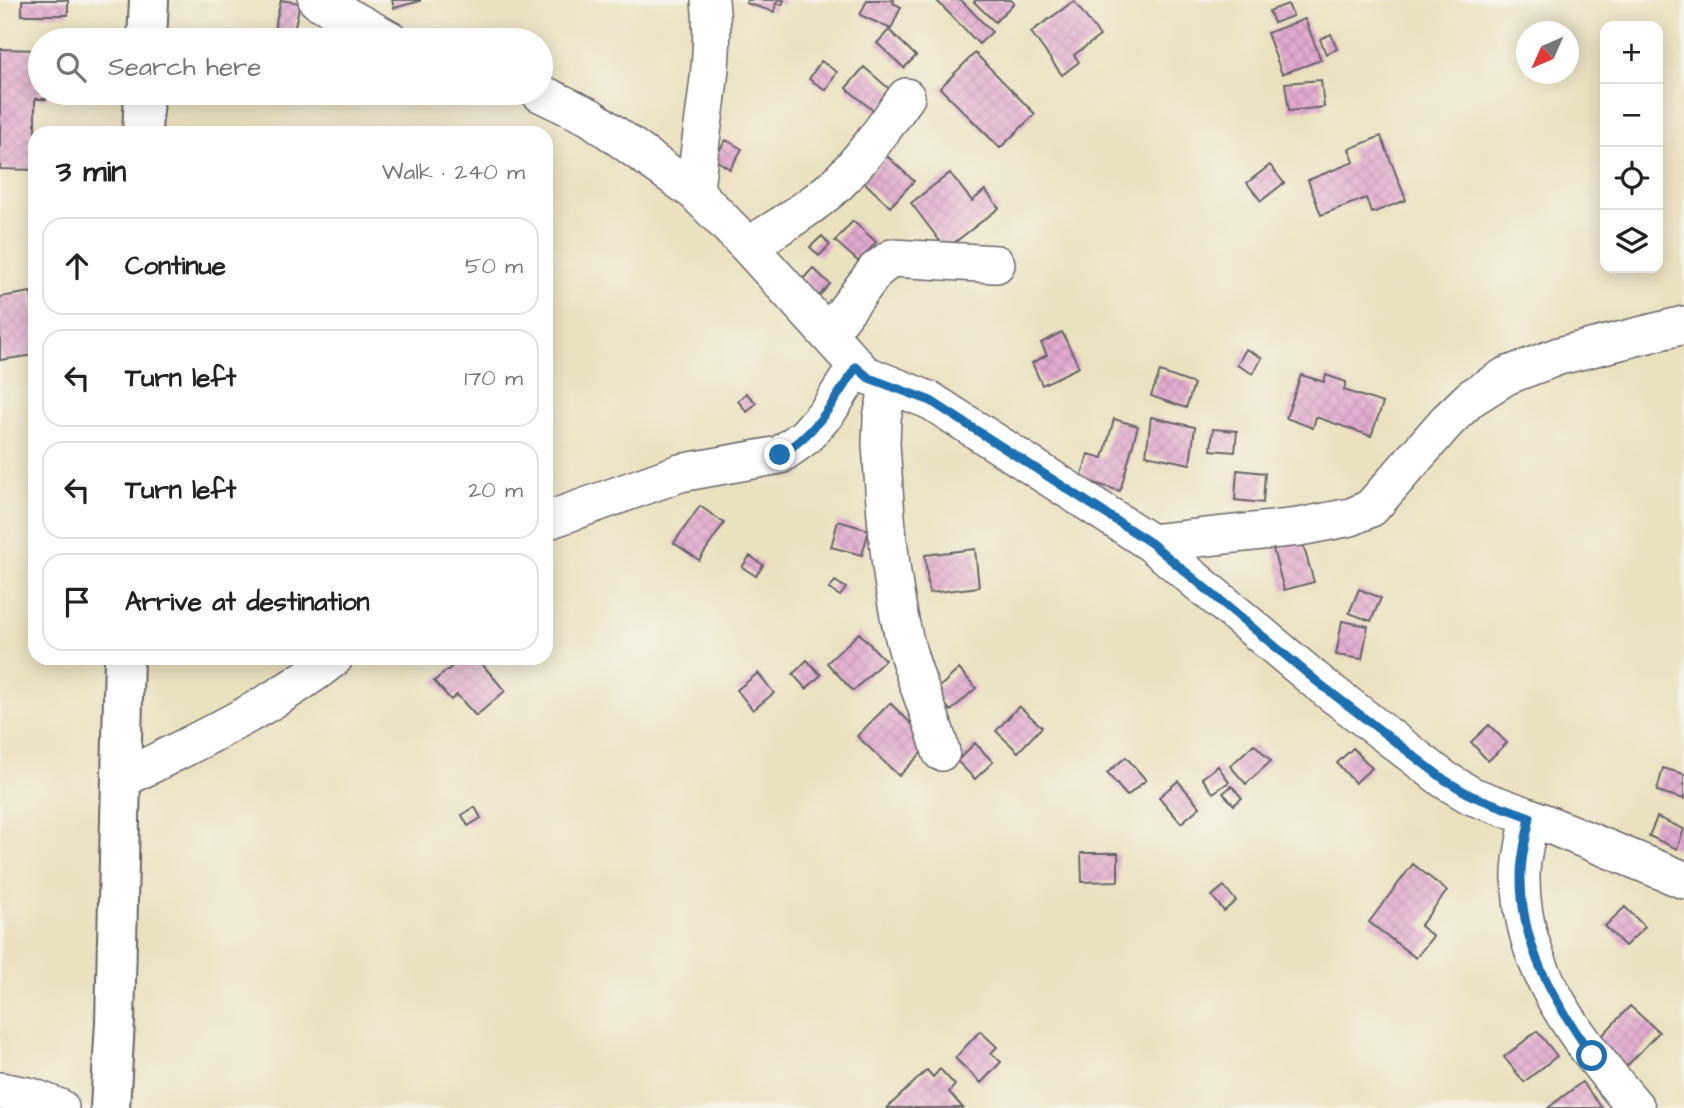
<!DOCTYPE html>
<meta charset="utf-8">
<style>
body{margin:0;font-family:"Architects Daughter",sans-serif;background:#f6f6f6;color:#222}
.controls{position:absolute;right:21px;top:21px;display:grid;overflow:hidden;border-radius:14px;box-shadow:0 4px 18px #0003}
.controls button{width:63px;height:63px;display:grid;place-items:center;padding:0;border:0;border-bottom:2px solid #e0e0e0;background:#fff;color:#222;font:35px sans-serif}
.compass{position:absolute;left:1516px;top:21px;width:63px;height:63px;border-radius:50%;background:#fff;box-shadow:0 4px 18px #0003;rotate:225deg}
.stop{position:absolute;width:21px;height:21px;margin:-16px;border:5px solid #1f6fb2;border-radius:50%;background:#fff}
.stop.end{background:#1f6fb2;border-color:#fff;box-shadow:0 2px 7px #0008}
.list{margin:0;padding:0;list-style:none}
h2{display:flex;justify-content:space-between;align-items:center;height:91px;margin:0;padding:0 28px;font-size:30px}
h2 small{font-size:23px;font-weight:400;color:#767676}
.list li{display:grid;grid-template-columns:46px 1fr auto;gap:21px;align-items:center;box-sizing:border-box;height:98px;margin:0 14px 14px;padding:0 14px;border:2px solid #e0e0e0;border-radius:21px}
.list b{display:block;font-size:26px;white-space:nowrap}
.list em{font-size:23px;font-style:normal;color:#767676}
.icon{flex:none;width:38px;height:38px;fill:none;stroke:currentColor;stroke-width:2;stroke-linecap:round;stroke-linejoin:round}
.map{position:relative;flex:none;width:1684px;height:1108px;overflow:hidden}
.search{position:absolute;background:#fff;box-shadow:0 4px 18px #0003;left:28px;top:28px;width:525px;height:77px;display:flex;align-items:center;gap:18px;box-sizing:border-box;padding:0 24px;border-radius:38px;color:#767676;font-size:26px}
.panel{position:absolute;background:#fff;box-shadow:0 4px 18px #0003;left:28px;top:126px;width:525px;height:539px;border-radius:21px}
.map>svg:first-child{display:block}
.building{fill:url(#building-cross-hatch)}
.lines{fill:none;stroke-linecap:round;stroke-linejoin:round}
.street-casing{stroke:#686569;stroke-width:40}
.secondary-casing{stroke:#686569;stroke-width:42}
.street{stroke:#fff;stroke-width:37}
.secondary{stroke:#fff;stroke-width:38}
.route{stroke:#1f6fb2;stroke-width:9}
</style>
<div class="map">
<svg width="1684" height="1108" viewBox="0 0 1684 1108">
<defs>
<pattern id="building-cross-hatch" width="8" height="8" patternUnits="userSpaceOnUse" patternTransform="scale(1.75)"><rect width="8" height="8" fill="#e2aacf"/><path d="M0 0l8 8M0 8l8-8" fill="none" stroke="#c292b3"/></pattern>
</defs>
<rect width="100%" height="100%" fill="#f7f3e8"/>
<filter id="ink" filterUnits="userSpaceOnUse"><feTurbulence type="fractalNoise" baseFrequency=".0143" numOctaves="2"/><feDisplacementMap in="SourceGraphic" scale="14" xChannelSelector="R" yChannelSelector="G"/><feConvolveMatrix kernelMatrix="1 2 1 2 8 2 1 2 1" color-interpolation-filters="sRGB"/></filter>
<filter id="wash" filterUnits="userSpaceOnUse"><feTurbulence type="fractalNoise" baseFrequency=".00686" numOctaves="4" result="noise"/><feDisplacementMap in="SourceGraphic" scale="28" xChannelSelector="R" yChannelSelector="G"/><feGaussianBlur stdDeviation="1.57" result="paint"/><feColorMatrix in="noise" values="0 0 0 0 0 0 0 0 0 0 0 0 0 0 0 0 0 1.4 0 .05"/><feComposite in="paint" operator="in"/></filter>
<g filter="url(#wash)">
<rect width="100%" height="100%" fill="#eae1bf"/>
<g id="blocks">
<path class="building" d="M 22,0 L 68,0 L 68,15 L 22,15 Z
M 281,0 L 300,3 L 292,40 L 272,39 Z
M 392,0 L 420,0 L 420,1 L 394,8 Z
M 747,0 L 784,0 L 782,5 L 776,3 L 774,12 L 746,3 Z
M 867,0 L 894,0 L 893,3 L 901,7 L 891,29 L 860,15 Z
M 936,0 L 961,0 L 992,32 L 979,44 Z
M 976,0 L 1011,0 L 1014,3 L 995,22 L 974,2 Z
M 1074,1 L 1100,36 L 1074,55 L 1079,62 L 1062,75 L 1031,32 Z
M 1288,4 L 1293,16 L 1274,23 L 1269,11 Z
M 1305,19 L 1321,60 L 1282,74 L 1267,33 Z
M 889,30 L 916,56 L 904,68 L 877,43 Z
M 1331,34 L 1337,49 L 1326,54 L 1320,39 Z
M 0,49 L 40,50 L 40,93 L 46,93 L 46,99 L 35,99 L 35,170 L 0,169 Z
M 975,53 L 1035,114 L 1000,148 L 940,88 Z
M 821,61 L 837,72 L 826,90 L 809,79 Z
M 864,67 L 894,93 L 876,113 L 846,88 Z
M 1321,80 L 1324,107 L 1289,111 L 1285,83 Z
M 1381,136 L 1406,200 L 1372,213 L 1366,198 L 1321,215 L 1308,180 L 1354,162 L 1349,149 Z
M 726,140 L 742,149 L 730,169 L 714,159 Z
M 887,156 L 914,181 L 890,207 L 863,181 Z
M 1270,165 L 1284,183 L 1261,201 L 1247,183 Z
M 950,173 L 972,201 L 985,190 L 999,208 L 946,249 L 911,203 Z
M 853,221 L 876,242 L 859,262 L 835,241 Z
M 822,236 L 830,245 L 819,256 L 810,247 Z
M 813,268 L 830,284 L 819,296 L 802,280 Z
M 31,292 L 35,320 L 35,355 L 0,360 L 0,297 Z
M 1062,332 L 1079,367 L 1042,385 L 1032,363 L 1047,355 L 1041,343 Z
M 1246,349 L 1262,358 L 1253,374 L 1237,365 Z
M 1160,372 L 1194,384 L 1186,408 L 1151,396 Z
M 1301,375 L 1324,382 L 1326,375 L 1346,382 L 1344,390 L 1383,403 L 1371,436 L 1316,417 L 1313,428 L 1286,418 Z
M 746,393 L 756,403 L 747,412 L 738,401 Z
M 1151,417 L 1195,427 L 1190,464 L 1146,455 Z
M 1114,419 L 1138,426 L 1120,491 L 1081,479 L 1088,454 L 1103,458 Z
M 1213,429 L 1237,431 L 1235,452 L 1211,450 Z
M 1237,470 L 1265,473 L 1263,503 L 1235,500 Z
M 700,506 L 724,523 L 699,560 L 674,543 Z
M 838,521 L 869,530 L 862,555 L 831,547 Z
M 1302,541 L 1314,582 L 1284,590 L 1273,549 Z
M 975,549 L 979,587 L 929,593 L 925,555 Z
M 750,556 L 763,565 L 756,576 L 742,567 Z
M 835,581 L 846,588 L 840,596 L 829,589 Z
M 1359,589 L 1381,598 L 1371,621 L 1349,613 Z
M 1342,621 L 1368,626 L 1362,659 L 1336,655 Z
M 859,633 L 885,660 L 853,691 L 827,663 Z
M 447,658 L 477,658 L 505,691 L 476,716 L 457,695 L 451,700 L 434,681 L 454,665 Z
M 807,660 L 821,675 L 806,689 L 793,674 Z
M 959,669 L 976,688 L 951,711 L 934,692 Z
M 758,673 L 774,693 L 753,710 L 737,690 Z
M 890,703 L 931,743 L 899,776 L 857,736 Z
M 1019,706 L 1042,727 L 1018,752 L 996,731 Z
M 1489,725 L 1507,743 L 1488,761 L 1471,742 Z
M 975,743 L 993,762 L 975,779 L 957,761 Z
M 1254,744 L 1271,761 L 1246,784 L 1230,766 Z
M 1353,748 L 1372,768 L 1355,783 L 1337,763 Z
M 1126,757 L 1146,780 L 1127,796 L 1107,773 Z
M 1218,766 L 1229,782 L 1213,793 L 1202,778 Z
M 1663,768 L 1684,774 L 1684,799 L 1657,791 Z
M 1178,781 L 1200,807 L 1181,823 L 1159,797 Z
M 1232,786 L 1242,798 L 1234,805 L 1223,793 Z
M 475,807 L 481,818 L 468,826 L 462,815 Z
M 1657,817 L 1684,829 L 1677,849 L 1649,836 Z
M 1081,853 L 1118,853 L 1118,881 L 1082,882 Z
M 1413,864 L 1447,891 L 1420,926 L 1433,936 L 1416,958 L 1369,922 Z
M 1224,886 L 1236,901 L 1224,911 L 1212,896 Z
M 1625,907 L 1645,927 L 1625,946 L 1605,926 Z
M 1630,1006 L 1659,1032 L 1626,1067 L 1598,1040 Z
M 980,1031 L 997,1047 L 991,1053 L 1001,1062 L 981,1083 L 955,1058 Z
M 1537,1031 L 1557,1056 L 1524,1082 L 1504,1057 Z
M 940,1069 L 955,1085 L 949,1092 L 963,1108 L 887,1108 L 927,1070 L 933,1077 Z
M 1582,1082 L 1602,1108 L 1548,1108 Z"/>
</g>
</g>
<g filter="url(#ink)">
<use href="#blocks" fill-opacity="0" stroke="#686569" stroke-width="2"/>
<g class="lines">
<defs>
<path id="street" d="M 317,0 L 390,40
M 540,93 L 590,117 L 695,192 L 748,246 L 864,374 L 931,401 L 1151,543 L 1320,684 L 1445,780 L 1472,796 L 1530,817 L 1684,880
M 695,192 C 700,129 717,63 710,0
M 748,246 C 779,227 811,208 838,183 C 864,157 885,126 906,97
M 829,333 L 876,270 L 892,258 L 996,264
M 889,384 L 882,418 L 881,443 C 885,507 889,583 906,645 C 915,682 932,716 941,752
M 546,521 L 680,473 L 780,455 L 805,437 L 828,411 L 856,367
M 1151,543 L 1299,527 L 1351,517 L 1371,508 L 1447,421 L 1471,398 L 1506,376 L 1559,356 L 1684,325
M 121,780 C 192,743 271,708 334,658
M 1530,817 C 1527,835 1521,856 1521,875 C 1519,967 1579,1041 1636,1108
M 0,1091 L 32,1097 L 60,1108"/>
<path id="secondary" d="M 147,40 L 149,0
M 142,133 L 144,93
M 110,1108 L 115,1022 L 124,658"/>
</defs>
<use href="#street" class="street-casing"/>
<use href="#secondary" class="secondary-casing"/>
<use href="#street" class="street"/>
<use href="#secondary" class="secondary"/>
</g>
</g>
<g class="lines" filter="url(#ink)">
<path class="route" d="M 780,455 C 815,435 835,400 856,367 L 869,378 L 931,401 L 1151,543 L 1320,684 L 1445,780 L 1472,796 L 1530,817 C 1527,835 1521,856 1521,875 C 1520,947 1554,999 1592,1056"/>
</g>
</svg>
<div class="controls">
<button>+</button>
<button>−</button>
<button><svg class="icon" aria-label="locate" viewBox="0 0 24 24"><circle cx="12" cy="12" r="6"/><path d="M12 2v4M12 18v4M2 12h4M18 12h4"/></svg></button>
<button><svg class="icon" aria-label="layers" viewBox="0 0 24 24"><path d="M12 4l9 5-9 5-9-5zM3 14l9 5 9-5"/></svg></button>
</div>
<svg class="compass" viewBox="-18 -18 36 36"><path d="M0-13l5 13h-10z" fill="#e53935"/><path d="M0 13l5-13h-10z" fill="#767676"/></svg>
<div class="stop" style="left:1592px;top:1056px"></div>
<div class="stop end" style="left:780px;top:455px"></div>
<div class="search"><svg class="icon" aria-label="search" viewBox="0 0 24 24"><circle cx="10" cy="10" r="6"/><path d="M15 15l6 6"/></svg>Search here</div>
<section class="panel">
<h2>3 min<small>Walk · 240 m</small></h2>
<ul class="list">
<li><svg class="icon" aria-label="ahead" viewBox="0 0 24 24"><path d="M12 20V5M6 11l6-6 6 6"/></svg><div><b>Continue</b></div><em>50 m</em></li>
<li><svg class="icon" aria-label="left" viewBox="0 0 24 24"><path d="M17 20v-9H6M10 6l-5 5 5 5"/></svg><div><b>Turn left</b></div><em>170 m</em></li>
<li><svg class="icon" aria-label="left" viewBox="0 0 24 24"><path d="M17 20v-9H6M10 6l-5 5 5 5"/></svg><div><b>Turn left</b></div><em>20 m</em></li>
<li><svg class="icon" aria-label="arrive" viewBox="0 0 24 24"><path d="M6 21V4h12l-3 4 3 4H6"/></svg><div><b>Arrive at destination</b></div></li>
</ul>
</section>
</div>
